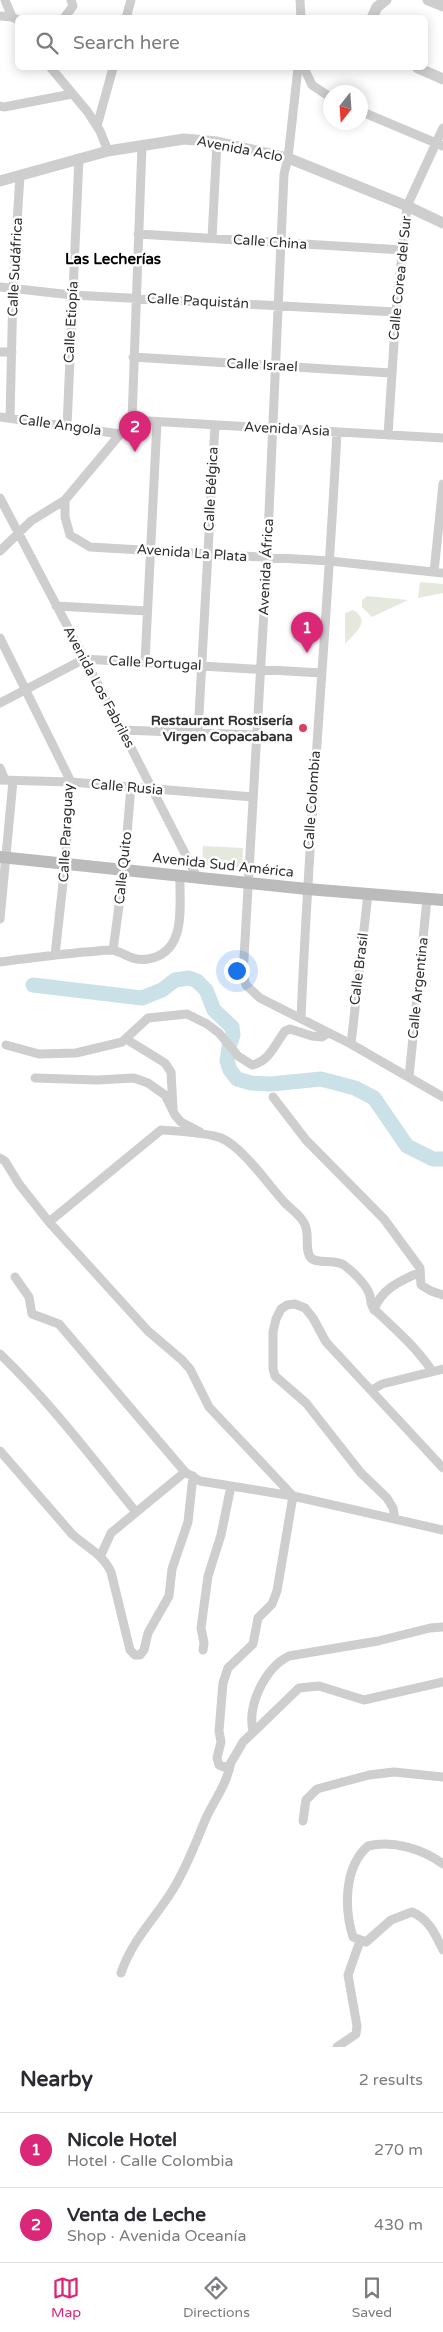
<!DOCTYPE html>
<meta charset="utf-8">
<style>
body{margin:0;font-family:"Varela Round",sans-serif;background:#f2f2f3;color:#2b2b33}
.compass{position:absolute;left:323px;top:85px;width:45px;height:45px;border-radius:50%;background:#fff;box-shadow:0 2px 12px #0003;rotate:197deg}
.you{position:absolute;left:236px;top:970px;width:18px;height:18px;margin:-12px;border:4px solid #fff;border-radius:50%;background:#1a73e8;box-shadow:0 0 0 8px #1a73e833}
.badge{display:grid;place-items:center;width:32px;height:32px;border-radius:50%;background:#db2777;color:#fff;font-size:16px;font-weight:700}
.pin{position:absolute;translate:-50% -41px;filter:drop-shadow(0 1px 2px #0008)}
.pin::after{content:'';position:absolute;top:26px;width:18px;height:15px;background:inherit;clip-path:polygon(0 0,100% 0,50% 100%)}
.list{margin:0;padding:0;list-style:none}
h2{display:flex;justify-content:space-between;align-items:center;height:65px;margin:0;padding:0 20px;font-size:21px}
h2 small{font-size:16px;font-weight:400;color:#7c7c81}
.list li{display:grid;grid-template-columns:32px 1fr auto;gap:15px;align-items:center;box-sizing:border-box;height:75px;padding:0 20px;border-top:1px solid #e1e1e2}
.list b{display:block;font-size:19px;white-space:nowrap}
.list p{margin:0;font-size:16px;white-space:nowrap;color:#7c7c81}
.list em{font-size:16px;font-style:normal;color:#7c7c81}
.icon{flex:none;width:28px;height:28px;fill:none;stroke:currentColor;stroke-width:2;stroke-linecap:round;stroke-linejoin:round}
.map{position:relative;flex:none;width:443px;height:2047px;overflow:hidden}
.search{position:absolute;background:#fff;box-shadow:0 2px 12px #0003;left:15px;right:15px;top:15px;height:55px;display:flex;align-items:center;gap:12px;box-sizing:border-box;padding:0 18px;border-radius:8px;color:#7c7c81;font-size:19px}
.sheet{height:215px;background:#fff}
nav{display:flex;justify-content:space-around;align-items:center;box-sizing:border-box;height:70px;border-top:1px solid #e1e1e2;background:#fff;font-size:14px;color:#7c7c81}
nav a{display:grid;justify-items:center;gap:2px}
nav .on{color:#db2777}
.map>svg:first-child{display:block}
.green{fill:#e5e9dd}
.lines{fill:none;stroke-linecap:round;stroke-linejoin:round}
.river{stroke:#cbe1e8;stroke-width:15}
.minor{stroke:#cecece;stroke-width:9}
.tertiary{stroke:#cecece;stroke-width:11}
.secondary{stroke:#bbb;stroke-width:12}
.poi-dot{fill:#d94162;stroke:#fff;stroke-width:2}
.labels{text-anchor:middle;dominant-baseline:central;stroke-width:5;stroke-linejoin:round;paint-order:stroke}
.street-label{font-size:14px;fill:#313131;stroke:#fff}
.poi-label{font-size:14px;font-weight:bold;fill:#313131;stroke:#fff;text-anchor:end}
.neighbourhood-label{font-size:15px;font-weight:bold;fill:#000;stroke:#fff}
</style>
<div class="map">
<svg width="443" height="2047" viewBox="0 0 443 2047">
<rect width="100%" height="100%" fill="#fff"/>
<path class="green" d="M 420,582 L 443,584 L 443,593 L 418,598 Z
M 367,596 L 408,600 L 372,617 L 362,607 L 362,600 Z
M 353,610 C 372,621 355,633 345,644 L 345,613 Z
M 203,846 L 243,848 L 242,871 L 202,869 Z"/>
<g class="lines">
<path class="river" d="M 33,985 L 142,998 L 162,990 L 175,980 L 189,978 L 197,981 L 206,990 L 214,1010 L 232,1027 L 233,1035 L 229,1047 L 227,1061 L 230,1070 L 237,1079 L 251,1083 L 271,1084 L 321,1079 L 355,1088 L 374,1098 L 407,1146 L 433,1159 L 443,1159"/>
<path class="minor" d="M 5,0 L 12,17
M 300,0 L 301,18
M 0,16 L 12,17 L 18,20
M 64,18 L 73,6 L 71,0
M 126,18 L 131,0
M 51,68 L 87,111 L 100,131 L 108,151
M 298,68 L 288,158 L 284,174 L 267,558 L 243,975 L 246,985 L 260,998 L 351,1044 L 443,1097
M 304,68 L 312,85 L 330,97
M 0,106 L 4,107 L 72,94
M 360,111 L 443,146
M 97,126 L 113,68
M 138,234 L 403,250
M 212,238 L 217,142
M 0,287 L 72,295 L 396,312
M 0,352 L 12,352
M 133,357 L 391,373
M 0,417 L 120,434
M 10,418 L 13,289 L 20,175
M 132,420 L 443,438
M 67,426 L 79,158
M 388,435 L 396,312 L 407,206 L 443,128
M 0,498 L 122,730 L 197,877
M 65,500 L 65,517 L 70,535 L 90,547 L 330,561 L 443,573
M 0,551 L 31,521 L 65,500 L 132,420 L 142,145
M 434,572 L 443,484
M 56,606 L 147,611
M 0,638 L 71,782 L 65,865 L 55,955
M 145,662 L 157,422
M 0,703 L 84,659 L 321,673
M 122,730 L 257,735
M 198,733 L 215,425
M 0,768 L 5,780
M 0,780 L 71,782 L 253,797
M 0,919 L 13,781
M 113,950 L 124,869 L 131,787
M 0,962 C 28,958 56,955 84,952 C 93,952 102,950 111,950 C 123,951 131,962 148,959 C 188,952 179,905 180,875
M 301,1019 C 309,823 327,628 337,432
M 126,1039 L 165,1063 L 171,1072 L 173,1108
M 351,1044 L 368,894
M 6,1045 L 39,1054 L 76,1053 L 122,1042 L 148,1018 L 187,1014 L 207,1024 L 219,1033 L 238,1056 L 252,1065 C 270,1061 275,1044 285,1031 L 290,1029 L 312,1036 L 322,1037 L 328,1033
M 409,1077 L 427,899
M 35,1078 L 97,1080 L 134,1078 L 148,1083 L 165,1095 L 175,1115 L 181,1122 L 200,1132
M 273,1097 L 306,1140 L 384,1219 L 420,1268 L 421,1285 L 431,1291 L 443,1295
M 0,1158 L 5,1161 L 19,1184 L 49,1222 L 148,1331 L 182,1360 L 190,1369 L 209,1407 L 293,1496 L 443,1530
M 49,1222 L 161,1130 C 176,1131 209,1133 221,1138 C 243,1147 269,1186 285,1203 C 292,1210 302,1216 305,1225 C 310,1235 304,1250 311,1258 C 317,1264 335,1259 344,1265 C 352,1271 365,1283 369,1293 C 372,1299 369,1305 375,1310 C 395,1329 416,1347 432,1371
M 15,1277 L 29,1297 L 32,1314 L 59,1324 L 185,1472 L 200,1481 L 293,1496 L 277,1591 L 272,1604 L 258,1618 L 253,1644 L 228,1668 L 223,1683 L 219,1731 L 221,1742 L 217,1758 L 219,1765 L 224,1767 L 229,1766 L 243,1742 L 299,1688 L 319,1686 L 364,1700 L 443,1682
M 374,1310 C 381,1289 400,1281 420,1272
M 0,1354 C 50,1402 92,1458 136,1512
M 372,1390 L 382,1384 L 443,1369
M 0,1451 L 72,1534 C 86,1547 103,1554 111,1572 L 130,1650 L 135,1655 L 140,1655 L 144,1650 L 148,1633 L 169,1596 L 172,1569 L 188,1522 L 193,1476
M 395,1519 L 393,1508 L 387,1498 L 361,1473 L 306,1403 L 275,1376 L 273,1369 L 273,1332 L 276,1319 L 281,1309 L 287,1305 L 295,1304 L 305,1308 L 313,1318 L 326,1342 L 443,1468
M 101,1555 L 111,1533 L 185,1472
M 203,1650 L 204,1643 L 201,1628 L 208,1576 L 221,1535 L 231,1486
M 253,1731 C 247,1705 265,1668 289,1656 L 378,1641 L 430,1628 L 443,1627
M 303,1821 L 306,1800 L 317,1789 L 369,1775 L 394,1772 L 443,1777
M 443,1864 C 423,1849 393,1840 368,1846 C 344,1867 344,1908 353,1937 L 366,1942 L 391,1920 L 412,1912 C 429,1919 435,1934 443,1950
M 121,1973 C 132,1940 154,1920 172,1891 C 187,1867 195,1844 206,1818 C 215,1799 227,1784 231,1762
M 337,2047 L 356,2034 L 357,2026 L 348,1975 L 360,1941"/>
<path class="tertiary" d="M 428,0 L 443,6
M 372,18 L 377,7 L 386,0
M 418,68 L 443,79
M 0,181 L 108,151 L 184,139 L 217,142 L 288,158 L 407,206 L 443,223"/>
<path class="secondary" d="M 0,857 L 307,889 L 443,900"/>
</g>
<circle class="poi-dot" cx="303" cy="728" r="5"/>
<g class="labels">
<g class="street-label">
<text transform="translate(240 149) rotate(11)">Avenida Aclo</text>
<text transform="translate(270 242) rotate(4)">Calle China</text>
<text transform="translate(15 267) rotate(-87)">Calle Sudáfrica</text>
<text transform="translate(400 278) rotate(-84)">Calle Corea del Sur</text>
<text transform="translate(198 301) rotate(3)">Calle Paquistán</text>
<text transform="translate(71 322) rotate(-87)">Calle Etiopía</text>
<text transform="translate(262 365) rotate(3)">Calle Israel</text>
<text transform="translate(60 425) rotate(8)">Calle Angola</text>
<text transform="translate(287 429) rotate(3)">Avenida Asia</text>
<text transform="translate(211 489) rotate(-87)">Calle Bélgica</text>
<text transform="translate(192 553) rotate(4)">Avenida La Plata</text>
<text transform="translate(266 567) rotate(-87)">Avenida África</text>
<text transform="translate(155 663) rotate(3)">Calle Portugal</text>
<text transform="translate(99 687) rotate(62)">Avenida Los Fabriles</text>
<text transform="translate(127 787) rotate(5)">Calle Rusia</text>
<text transform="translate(312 800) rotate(-86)">Calle Colombia</text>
<text transform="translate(66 833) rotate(-87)">Calle Paraguay</text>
<text transform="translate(223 865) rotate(6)">Avenida Sud América</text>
<text transform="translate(123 868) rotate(-84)">Calle Quito</text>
<text transform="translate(359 969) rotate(-83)">Calle Brasil</text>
<text transform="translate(418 988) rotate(-84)">Calle Argentina</text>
</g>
<g class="poi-label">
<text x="293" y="720">Restaurant Rostisería<tspan x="293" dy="16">Virgen Copacabana</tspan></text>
</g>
<g class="neighbourhood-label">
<text x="113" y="259">Las Lecherías</text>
</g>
</g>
</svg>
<svg class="compass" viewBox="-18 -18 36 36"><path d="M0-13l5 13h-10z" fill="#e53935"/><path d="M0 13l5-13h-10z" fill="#7c7c81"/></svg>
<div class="you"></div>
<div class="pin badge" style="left:307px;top:653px">1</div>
<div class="pin badge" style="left:135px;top:452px">2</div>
<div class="search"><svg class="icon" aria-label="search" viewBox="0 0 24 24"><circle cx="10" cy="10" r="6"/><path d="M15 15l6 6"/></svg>Search here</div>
</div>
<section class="sheet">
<h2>Nearby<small>2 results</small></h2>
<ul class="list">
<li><span class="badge">1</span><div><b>Nicole Hotel</b><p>Hotel · Calle Colombia</p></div><em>270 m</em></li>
<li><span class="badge">2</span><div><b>Venta de Leche</b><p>Shop · Avenida Oceanía</p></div><em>430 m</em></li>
</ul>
</section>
<nav>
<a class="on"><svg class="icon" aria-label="map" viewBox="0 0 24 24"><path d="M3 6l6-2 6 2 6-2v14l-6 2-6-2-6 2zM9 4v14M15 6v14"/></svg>Map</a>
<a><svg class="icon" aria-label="directions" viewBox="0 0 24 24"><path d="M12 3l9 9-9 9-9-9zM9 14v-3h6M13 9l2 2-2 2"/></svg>Directions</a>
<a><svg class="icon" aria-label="saved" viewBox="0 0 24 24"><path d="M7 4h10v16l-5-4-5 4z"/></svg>Saved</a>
</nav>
